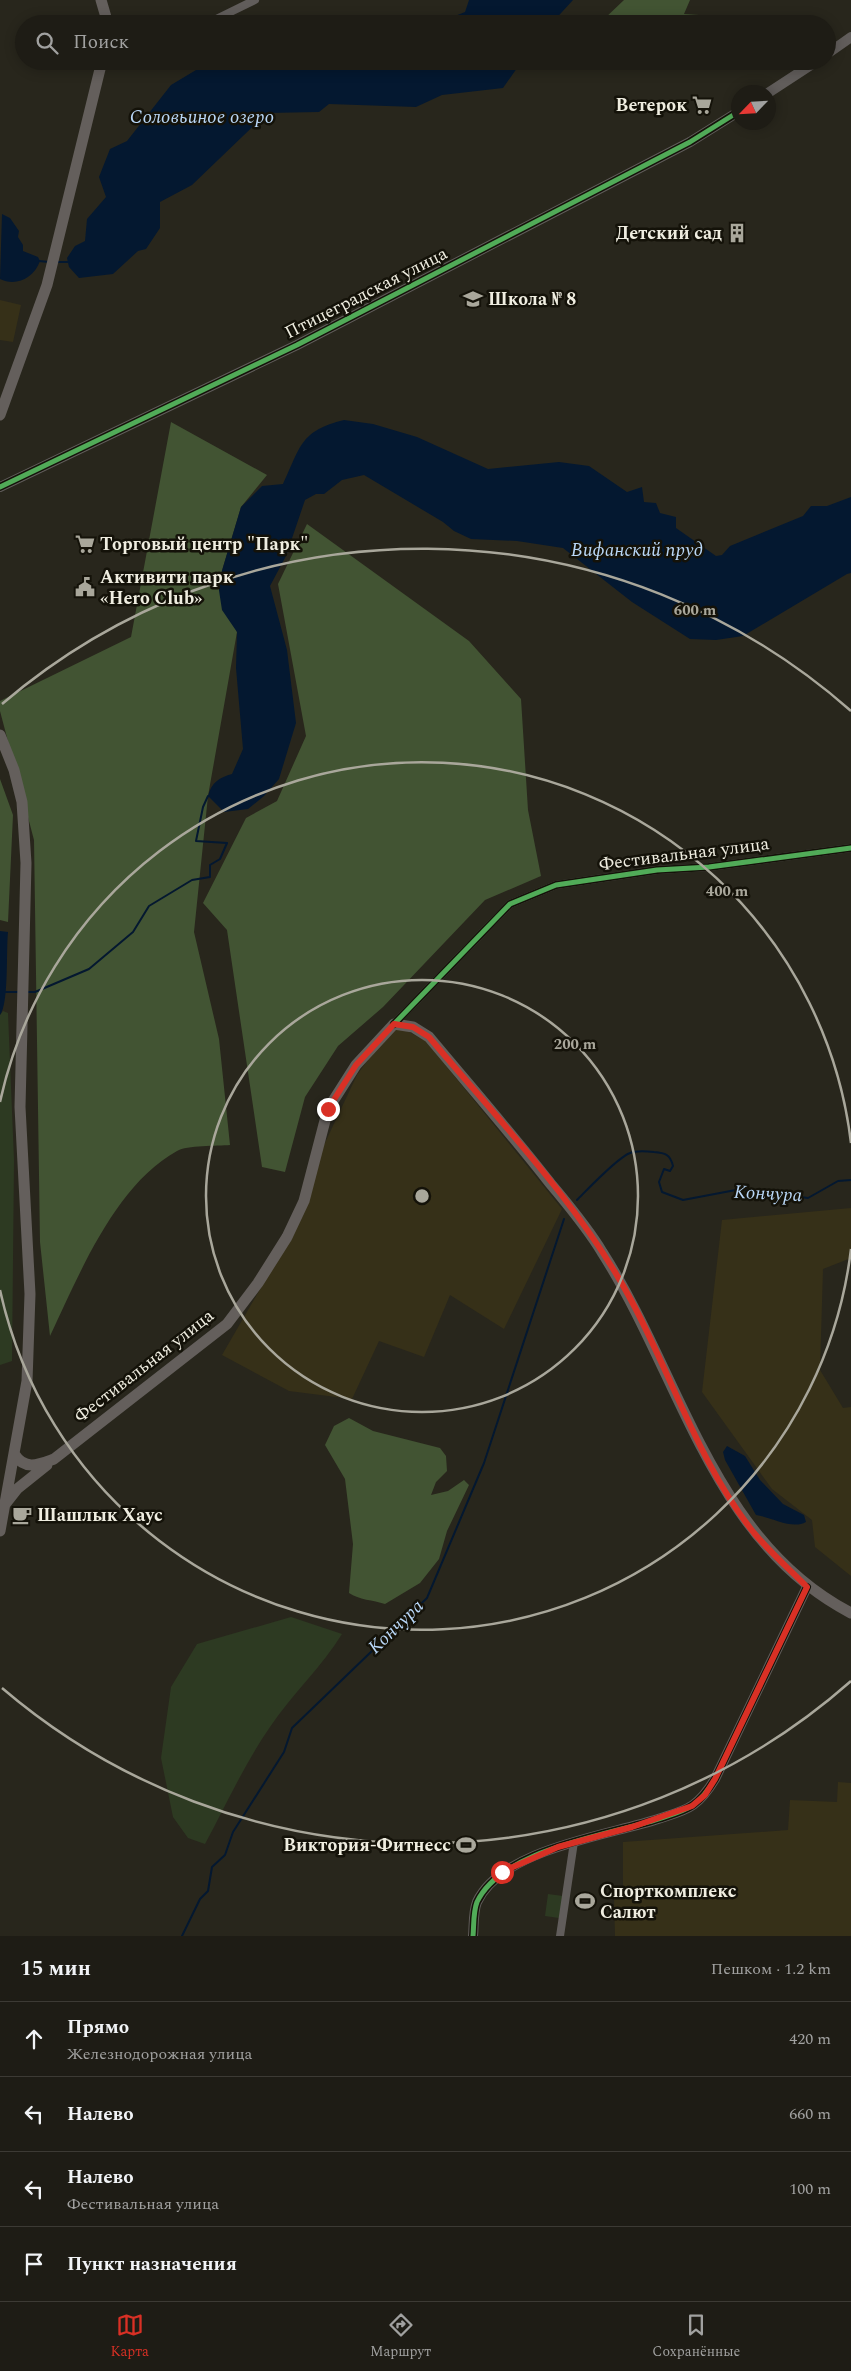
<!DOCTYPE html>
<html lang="ru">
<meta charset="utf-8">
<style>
body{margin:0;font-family:Spectral,serif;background:#2b2922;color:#f1f3f6}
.compass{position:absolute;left:731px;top:85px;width:45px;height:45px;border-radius:50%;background:#1e1c15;box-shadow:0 2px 12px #0003;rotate:245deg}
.stop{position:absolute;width:15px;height:15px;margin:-11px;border:4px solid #d93025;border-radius:50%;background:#fff}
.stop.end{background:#d93025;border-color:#fff;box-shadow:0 1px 5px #0008}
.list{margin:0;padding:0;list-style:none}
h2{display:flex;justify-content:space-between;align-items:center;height:65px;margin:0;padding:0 20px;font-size:21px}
h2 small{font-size:16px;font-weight:400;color:#a1a1a0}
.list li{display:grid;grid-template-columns:32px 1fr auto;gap:15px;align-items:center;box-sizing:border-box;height:75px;padding:0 20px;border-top:1px solid #3c3a34}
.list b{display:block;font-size:19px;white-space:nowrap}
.list p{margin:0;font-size:16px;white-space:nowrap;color:#a1a1a0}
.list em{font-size:16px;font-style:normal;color:#a1a1a0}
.icon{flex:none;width:28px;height:28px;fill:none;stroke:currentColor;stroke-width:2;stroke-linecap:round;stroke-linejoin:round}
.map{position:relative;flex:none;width:851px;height:1936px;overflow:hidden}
.search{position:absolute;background:#1e1c15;box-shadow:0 2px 12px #0003;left:15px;right:15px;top:15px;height:55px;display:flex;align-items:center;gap:12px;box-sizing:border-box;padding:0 18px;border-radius:28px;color:#a1a1a0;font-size:19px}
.sheet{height:365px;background:#1e1c15}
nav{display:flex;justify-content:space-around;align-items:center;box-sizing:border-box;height:70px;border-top:1px solid #3c3a34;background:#1e1c15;font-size:14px;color:#a1a1a0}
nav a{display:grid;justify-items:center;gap:2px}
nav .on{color:#d93025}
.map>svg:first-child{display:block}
.built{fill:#363018}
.green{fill:#2d3a22}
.forest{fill:#425433}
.water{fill:#041830}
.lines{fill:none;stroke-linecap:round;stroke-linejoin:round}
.stream{stroke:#041830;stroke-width:2}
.minor{stroke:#615d5b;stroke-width:8}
.tertiary{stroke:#615d5b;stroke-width:10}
.secondary{stroke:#645f5c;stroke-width:11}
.cycleway-casing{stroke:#141209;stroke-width:8}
.cycleway{stroke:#51ab58;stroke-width:5}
.route{stroke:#d93025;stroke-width:6}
.ring{fill:none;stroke:#a9a79b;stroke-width:2.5}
.labels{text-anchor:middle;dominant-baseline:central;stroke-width:5;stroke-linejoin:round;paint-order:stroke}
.poi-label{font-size:18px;font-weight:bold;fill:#efede0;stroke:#141209;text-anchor:start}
.street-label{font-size:18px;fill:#efede0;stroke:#141209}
.water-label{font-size:19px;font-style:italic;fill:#b9d7f7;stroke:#141209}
.centre{fill:#a9a79b;stroke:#141209;stroke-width:2.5}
.ring-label{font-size:15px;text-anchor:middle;font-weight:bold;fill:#a9a79b;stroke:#141209;stroke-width:5;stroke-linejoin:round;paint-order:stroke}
</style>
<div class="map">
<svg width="851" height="1936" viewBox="0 0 851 1936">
<rect width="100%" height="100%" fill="#28261c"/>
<path class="built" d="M 0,300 L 21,305 L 13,342 L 0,340 Z
M 394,1024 L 426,1041 L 562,1209 L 504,1329 L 450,1295 L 424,1357 L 379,1341 L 352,1399 L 289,1391 L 222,1355 L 302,1217 L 323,1147 L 357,1075 Z
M 851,1208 L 851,1258 L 823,1269 L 820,1370 L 843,1408 L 851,1407 L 851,1576 L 815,1547 L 812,1520 L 772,1489 L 702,1392 L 722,1220 Z
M 838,1782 L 851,1783 L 851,1936 L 615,1936 L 614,1896 L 623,1895 L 623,1842 L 788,1830 L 790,1800 L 837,1802 Z"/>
<path class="green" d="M 3,1011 L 8,1013 L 14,1160 L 12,1361 L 0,1365 L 0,1015 Z
M 291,1617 L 342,1634 C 322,1667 292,1694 270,1727 C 245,1763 226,1805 205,1844 L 188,1838 L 173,1817 L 161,1758 L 171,1687 L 197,1644 Z
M 548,1894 L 563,1896 L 559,1918 L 545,1916 Z"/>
<path class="forest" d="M 624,0 L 690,0 L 684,14 L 699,15 L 703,24 L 642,24 L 638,21 L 630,24 L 607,24 L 603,20 Z
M 171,422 L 267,475 L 241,507 L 218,584 L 237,632 L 208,796 L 194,932 L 219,1039 L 230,1145 C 217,1146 187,1145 177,1151 C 115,1185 79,1275 50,1336 L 40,1242 L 34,840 L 0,711 L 0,701 L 131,637 Z
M 307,524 L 469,641 L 521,699 L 528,810 L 541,876 L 485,900 L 383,1007 L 338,1046 L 305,1097 L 285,1172 L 262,1167 L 227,930 L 203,903 L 246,818 L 277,801 L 306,736 L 278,584 Z
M 0,779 L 13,815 L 8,922 L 0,920 Z
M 349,1418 L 373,1431 L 440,1448 L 446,1456 L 447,1471 L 436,1482 L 431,1495 L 448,1491 L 464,1480 L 469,1485 L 447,1531 L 439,1559 L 420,1583 L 385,1604 C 373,1600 359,1600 349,1593 L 353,1544 L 345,1479 L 325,1445 L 334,1426 Z"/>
<path class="water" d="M 469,0 L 573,0 L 551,24 L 435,24 L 465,12 Z
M 211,61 L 522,61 L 503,88 L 442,95 L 416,107 L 329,104 L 319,112 L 267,113 L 192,185 L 160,202 L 160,228 L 146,249 L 138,251 L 113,274 L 79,278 L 69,267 L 67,258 L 75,246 L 85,241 L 87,219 L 106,197 L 99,177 L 110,149 L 127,141 L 171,85 Z
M 2,214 L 10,218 L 19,231 L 18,237 L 23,245 L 23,251 L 38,257 L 40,261 C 34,278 16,287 0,279 Z
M 344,420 L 373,424 L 417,437 L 488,469 L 559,462 L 589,466 L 627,492 L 642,487 L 644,502 L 656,503 L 660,513 L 676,517 L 676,528 L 716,556 L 722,555 L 730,546 L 803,516 L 811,506 L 827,506 L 851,497 L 851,573 L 847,574 L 743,636 L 716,640 L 690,639 L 632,602 L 563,548 L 517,541 L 471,539 L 454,531 L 443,522 L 364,475 L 342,480 L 324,494 L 316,494 L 305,500 L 286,556 L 270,586 L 287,650 L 296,723 L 279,779 L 264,796 L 248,809 L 224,812 L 208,796 C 211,783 220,777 232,774 L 243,749 L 236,668 L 237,632 L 222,610 L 218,584 L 241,507 L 262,486 L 283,484 C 301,446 300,431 344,420 Z
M 0,931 L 8,932 C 6,950 9,1004 0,1015 Z
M 727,1446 L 745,1456 L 760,1480 L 783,1504 L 804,1515 L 806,1522 C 792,1530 771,1517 756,1515 L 725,1460 L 723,1452 Z"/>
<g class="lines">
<path class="stream" d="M 39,261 L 49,262
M 56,262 L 69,262
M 0,992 L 18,992
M 28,992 L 35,992 L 89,969 L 133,932 L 149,906 L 192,880 L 210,877 L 210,865 L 220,859 L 227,843 L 196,841 L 203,807 L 208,796
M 577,1200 C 588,1189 617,1158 630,1153 C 637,1150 646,1151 654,1152 C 665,1153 670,1154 673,1166 L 670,1171 L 664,1169 L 659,1182 L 662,1192 L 683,1200 L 741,1189 L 808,1198 L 838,1181 L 851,1180
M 182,1936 L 200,1899 L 208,1891 L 212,1867 L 225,1855 L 233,1832 L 284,1752 L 292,1728 L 427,1598 L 484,1463 L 564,1219"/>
<path class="minor" d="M 206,24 L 255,0
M 394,1024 L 510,904 L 556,885 L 657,870 L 709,867 L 851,848
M 560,1936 L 574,1842"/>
<path class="tertiary" d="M 827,54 L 851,37
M 768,93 L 817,61
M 0,487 L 297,345 L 690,142 L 738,112
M 473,1936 C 474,1926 473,1912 477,1902 C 502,1849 606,1836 658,1819 C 670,1815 683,1812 693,1805 C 703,1798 709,1789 715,1779 L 807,1587"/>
<path class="secondary" d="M 101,0 L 108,24
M 0,415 L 47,285 L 102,61
M 0,735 L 14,770 L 22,802 L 26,863 L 20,1107 L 30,1294 L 27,1381 L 0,1531
M 15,1455 C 25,1471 40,1464 54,1459 L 227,1324 L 258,1283 L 287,1237 L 304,1201 L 328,1109 L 356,1065 L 394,1024 L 413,1027 L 429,1037 C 469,1085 511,1133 550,1183 C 568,1205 587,1227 602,1252 C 681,1375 712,1541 851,1613
M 6,1503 L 17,1489 L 47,1465"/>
<defs>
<path id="cycleway" d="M 0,487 L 297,345 L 690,142 L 738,112
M 394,1024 L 510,904 L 556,885 L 657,870 L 709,867 L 851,848
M 473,1936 C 474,1926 473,1912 477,1902 C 502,1849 606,1836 658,1819 C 670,1815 683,1812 693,1805 C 703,1798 709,1789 715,1779 L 807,1587"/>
</defs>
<use href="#cycleway" class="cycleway-casing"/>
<use href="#cycleway" class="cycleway"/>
</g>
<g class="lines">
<path class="route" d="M 328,1109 L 356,1065 L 394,1024 L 413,1027 L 429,1037 C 497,1118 581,1206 631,1300 C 672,1376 699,1464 754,1533 C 770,1552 789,1569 807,1587 L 715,1779 L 705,1795 L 692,1806 L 632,1827 L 558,1847 L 502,1872"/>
</g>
<g class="ring">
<circle cx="422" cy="1196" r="216"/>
<path d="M851 1249A432 432 0 0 1 0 1290M0 1102A432 432 0 0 1 851 1143"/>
<path d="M851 1681A647 647 0 0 1 2 1688M2 704A647 647 0 0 1 851 711"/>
</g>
<defs>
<symbol id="supermarket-bare" viewBox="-9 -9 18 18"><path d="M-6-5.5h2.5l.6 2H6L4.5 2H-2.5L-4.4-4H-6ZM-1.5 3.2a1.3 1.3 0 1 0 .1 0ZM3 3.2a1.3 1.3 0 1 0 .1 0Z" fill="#a9a79b" stroke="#141209" stroke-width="2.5" paint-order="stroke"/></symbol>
<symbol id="building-bare" viewBox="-9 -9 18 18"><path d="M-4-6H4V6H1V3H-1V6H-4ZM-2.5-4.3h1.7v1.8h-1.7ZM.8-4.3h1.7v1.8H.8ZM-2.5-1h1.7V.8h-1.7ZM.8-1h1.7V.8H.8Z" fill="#a9a79b" stroke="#141209" stroke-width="2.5" paint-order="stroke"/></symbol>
<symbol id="school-bare" viewBox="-9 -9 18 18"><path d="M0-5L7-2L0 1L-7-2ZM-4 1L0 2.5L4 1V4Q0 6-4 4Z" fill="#a9a79b" stroke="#141209" stroke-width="2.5" paint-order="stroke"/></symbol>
<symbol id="civic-bare" viewBox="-9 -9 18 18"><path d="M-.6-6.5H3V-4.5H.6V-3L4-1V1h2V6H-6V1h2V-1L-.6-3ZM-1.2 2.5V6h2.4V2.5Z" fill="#a9a79b" stroke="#141209" stroke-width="2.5" paint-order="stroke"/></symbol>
<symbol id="cafe-bare" viewBox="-9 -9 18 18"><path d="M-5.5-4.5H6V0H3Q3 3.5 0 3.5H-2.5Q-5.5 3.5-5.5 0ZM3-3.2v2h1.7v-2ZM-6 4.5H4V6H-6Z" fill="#a9a79b" stroke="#141209" stroke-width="2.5" paint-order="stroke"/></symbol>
<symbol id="stadium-bare" viewBox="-9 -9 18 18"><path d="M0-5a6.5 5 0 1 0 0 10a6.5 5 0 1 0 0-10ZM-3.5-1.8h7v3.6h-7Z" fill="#a9a79b" stroke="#141209" stroke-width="2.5" paint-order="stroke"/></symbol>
</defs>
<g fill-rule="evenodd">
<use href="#supermarket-bare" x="688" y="91" width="28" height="28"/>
<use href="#building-bare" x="723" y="219" width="28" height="28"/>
<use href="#school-bare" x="459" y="285" width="28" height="28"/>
<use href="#supermarket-bare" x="71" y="530" width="28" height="28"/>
<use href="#civic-bare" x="71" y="573" width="28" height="28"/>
<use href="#cafe-bare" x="8" y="1501" width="28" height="28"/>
<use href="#stadium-bare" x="452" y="1831" width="28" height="28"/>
<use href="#stadium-bare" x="571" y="1887" width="28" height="28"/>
</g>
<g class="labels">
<g class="poi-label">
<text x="687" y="105" text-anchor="end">Ветерок</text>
<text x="722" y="233" text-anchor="end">Детский сад</text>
<text x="488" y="299">Школа № 8</text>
<text x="100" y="544">Торговый центр "Парк"</text>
<text x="100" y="577">Активити парк<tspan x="100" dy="21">«Hero Club»</tspan></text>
<text x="37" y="1515">Шашлык Хаус</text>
<text x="451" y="1845" text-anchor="end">Виктория-Фитнесс</text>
<text x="600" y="1891">Спорткомплекс<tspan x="600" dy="21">Салют</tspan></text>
</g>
<g class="street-label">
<text transform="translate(366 293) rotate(-27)">Птицеградская улица</text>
<text transform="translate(684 854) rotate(-7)">Фестивальная улица</text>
<text transform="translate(144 1366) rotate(-38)">Фестивальная улица</text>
</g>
<g class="water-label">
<text x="202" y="117">Соловьиное озеро</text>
<text x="637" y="550">Вифанский пруд</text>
<text transform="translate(768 1194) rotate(3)">Кончура</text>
<text transform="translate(396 1627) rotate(-44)">Кончура</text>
</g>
</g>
<circle cx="422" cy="1196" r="8" class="centre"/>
<g class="ring-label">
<text x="695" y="615">600 m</text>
<text x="727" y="896">400 m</text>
<text x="575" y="1049">200 m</text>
</g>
</svg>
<svg class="compass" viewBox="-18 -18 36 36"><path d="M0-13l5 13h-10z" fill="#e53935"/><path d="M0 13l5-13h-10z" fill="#a1a1a0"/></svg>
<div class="stop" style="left:502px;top:1872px"></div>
<div class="stop end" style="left:328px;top:1109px"></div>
<div class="search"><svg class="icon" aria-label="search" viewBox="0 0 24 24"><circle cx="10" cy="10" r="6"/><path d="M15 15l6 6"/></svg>Поиск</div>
</div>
<section class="sheet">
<h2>15 мин<small>Пешком · 1.2 km</small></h2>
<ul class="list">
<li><svg class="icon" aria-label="ahead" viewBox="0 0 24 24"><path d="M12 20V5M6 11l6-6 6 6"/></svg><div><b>Прямо</b><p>Железнодорожная улица</p></div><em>420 m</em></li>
<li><svg class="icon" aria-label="left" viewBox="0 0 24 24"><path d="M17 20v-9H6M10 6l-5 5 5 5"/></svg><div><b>Налево</b></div><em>660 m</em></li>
<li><svg class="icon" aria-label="left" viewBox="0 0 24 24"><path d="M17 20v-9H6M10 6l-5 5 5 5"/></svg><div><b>Налево</b><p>Фестивальная улица</p></div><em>100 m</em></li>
<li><svg class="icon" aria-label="arrive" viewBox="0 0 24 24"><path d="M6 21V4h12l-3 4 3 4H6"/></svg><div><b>Пункт назначения</b></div></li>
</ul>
</section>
<nav>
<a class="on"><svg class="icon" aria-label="map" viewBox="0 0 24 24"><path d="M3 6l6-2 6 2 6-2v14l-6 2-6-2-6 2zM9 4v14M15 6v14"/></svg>Карта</a>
<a><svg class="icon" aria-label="directions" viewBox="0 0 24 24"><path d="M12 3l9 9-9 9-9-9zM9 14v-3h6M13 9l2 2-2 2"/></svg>Маршрут</a>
<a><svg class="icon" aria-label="saved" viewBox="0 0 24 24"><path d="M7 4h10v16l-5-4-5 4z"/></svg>Сохранённые</a>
</nav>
